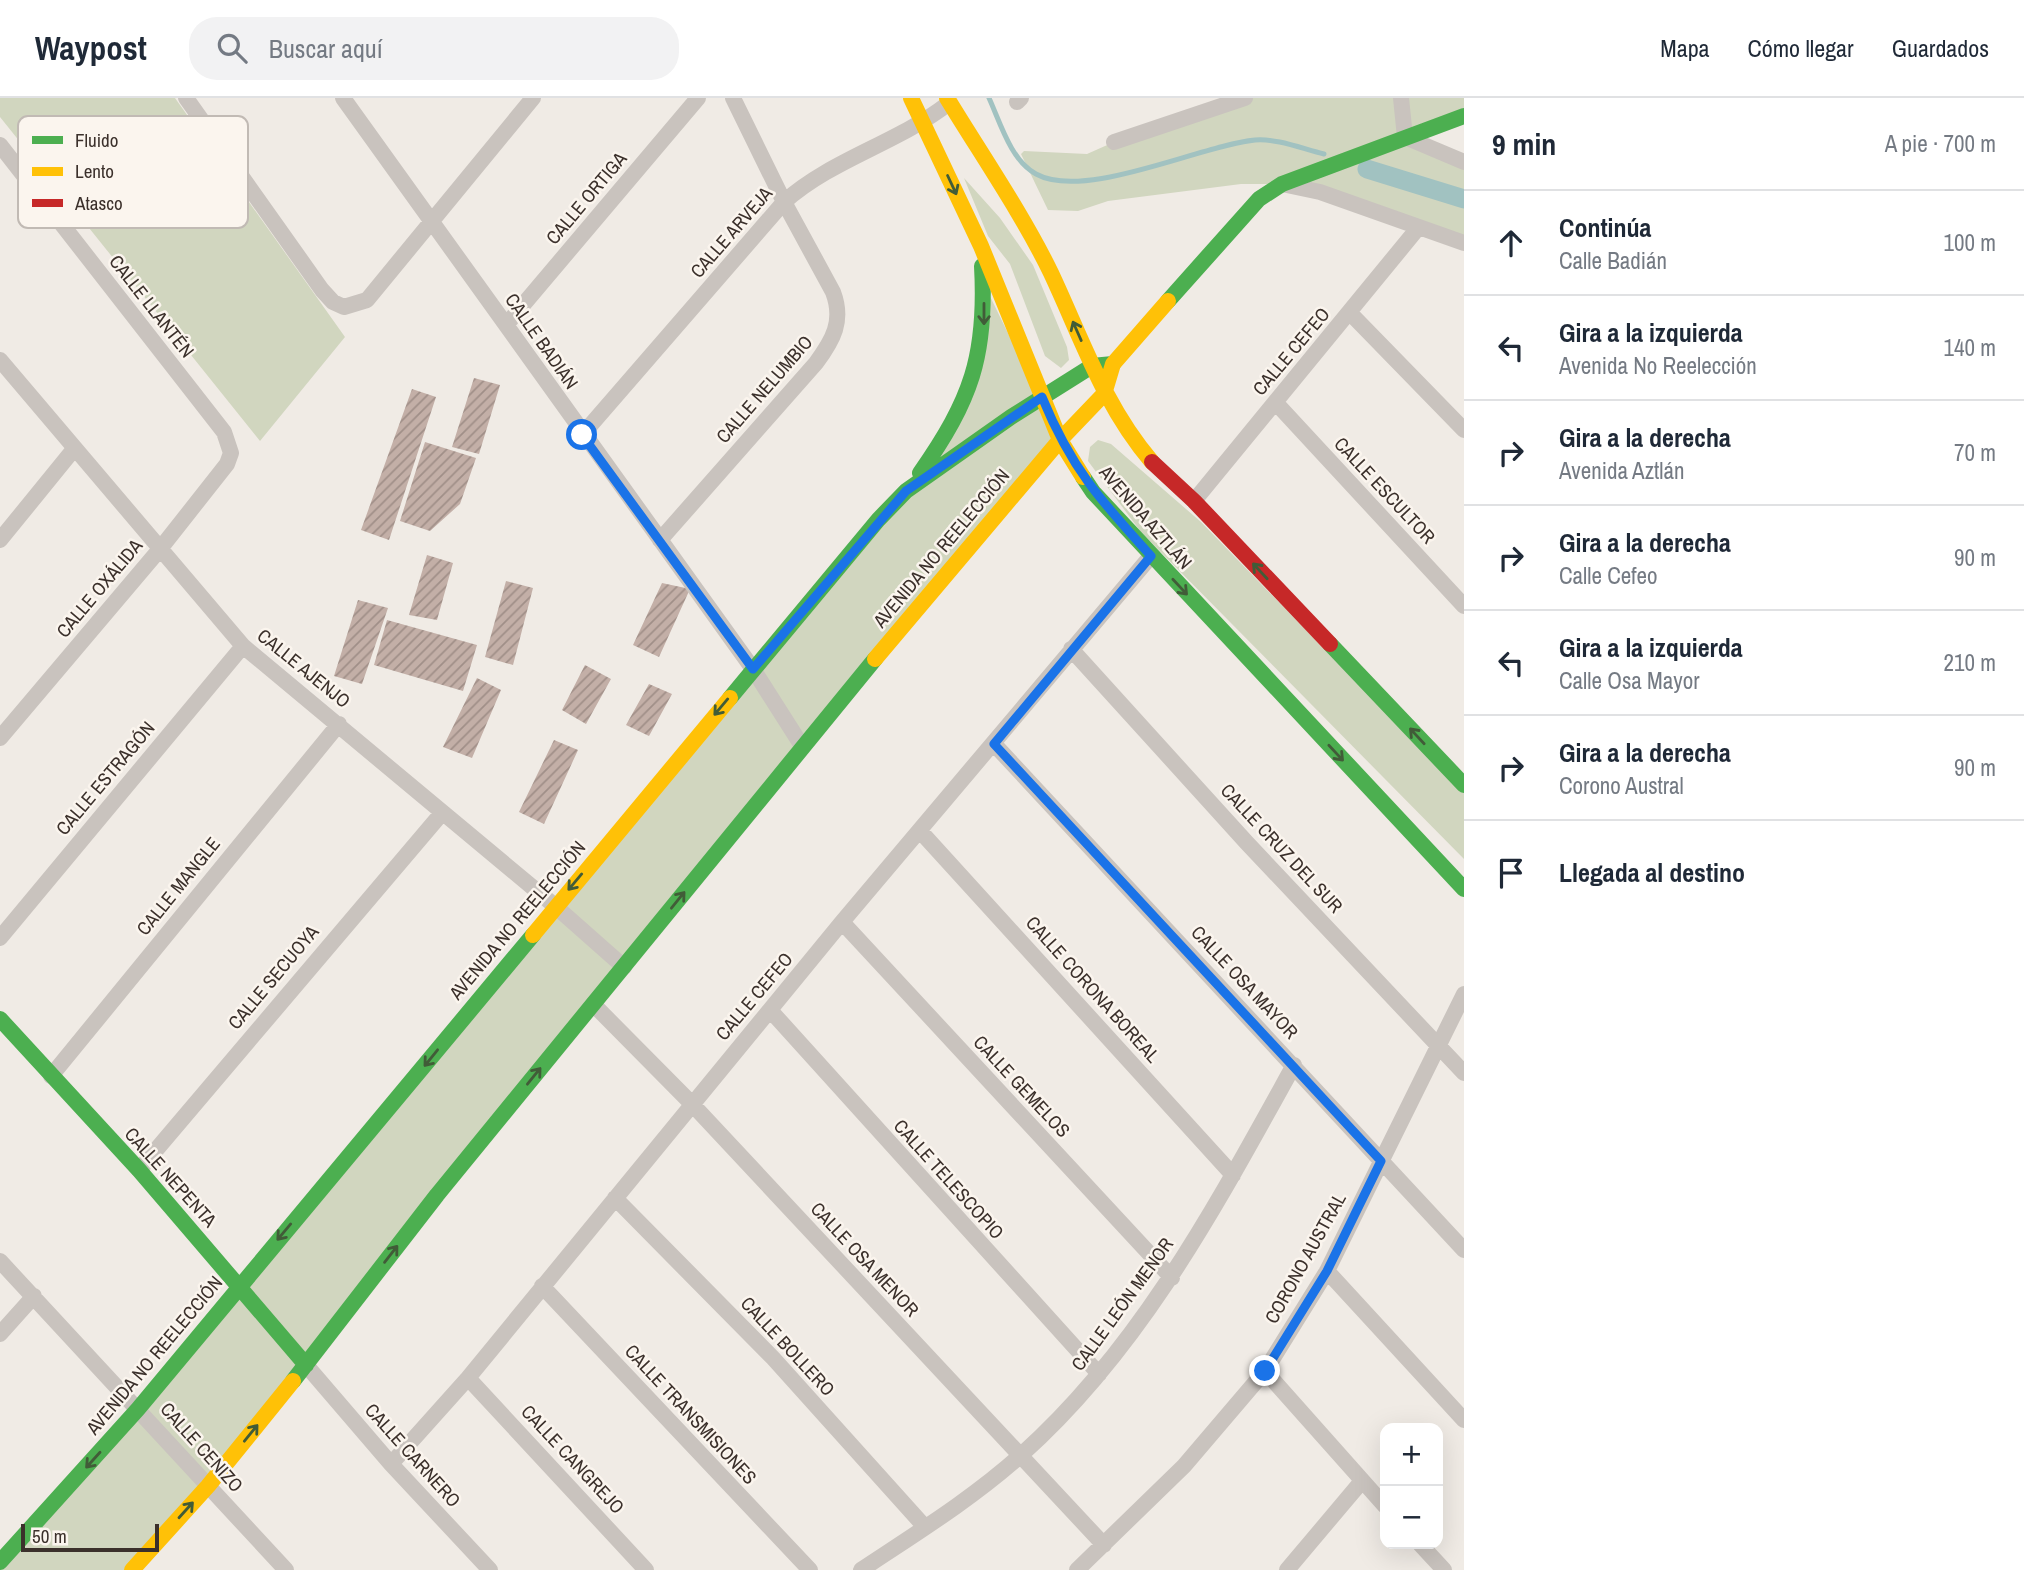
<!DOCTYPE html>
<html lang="es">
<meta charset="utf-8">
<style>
body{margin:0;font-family:"Archivo Narrow",sans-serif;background:#f2f2f3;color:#1f2937}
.controls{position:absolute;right:21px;bottom:21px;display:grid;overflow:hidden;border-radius:14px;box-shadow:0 7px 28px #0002}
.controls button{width:63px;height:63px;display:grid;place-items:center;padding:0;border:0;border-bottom:2px solid #e0e1e3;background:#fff;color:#1f2937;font:35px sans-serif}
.scale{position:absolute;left:21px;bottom:18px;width:138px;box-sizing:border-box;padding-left:7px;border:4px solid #3b302b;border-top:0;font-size:19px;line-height:24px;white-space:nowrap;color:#3b302b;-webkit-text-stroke:5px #fbf5ee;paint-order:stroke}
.stop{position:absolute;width:21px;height:21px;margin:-16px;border:5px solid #1a73e8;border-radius:50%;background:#fff}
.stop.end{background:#1a73e8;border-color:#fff;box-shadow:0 2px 7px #0008}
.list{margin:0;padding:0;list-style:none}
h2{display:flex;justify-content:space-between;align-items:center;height:91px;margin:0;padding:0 28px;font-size:30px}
h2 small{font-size:23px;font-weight:400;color:#747a83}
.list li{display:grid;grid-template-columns:46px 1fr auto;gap:21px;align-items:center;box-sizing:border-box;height:105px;padding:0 28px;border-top:2px solid #e0e1e3}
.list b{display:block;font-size:26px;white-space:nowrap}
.list p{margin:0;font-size:23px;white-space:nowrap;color:#747a83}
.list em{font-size:23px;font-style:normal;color:#747a83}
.icon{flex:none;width:38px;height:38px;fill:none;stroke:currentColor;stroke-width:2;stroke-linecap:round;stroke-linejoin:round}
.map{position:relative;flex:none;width:1464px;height:1472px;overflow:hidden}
header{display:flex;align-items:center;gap:42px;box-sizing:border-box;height:98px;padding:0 35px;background:#fff;border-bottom:2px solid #e0e1e3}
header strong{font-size:33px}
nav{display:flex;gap:38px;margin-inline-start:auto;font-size:24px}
.search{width:490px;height:63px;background:#f2f2f3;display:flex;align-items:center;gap:18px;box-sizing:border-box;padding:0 24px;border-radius:28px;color:#747a83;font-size:26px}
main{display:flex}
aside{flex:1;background:#fff}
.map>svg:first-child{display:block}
.green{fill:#d1d6bf}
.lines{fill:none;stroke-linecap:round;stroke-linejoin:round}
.stream{stroke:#a1c2c1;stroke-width:5}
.canal{stroke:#a1c2c1;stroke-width:19}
.building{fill:url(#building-hatch)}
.street{stroke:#c9c3be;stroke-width:16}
.fast{stroke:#4caf50;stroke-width:16}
.slow{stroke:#ffc107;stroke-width:16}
.jam{stroke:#c62828;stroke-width:16}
.oneway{stroke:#415c38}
.route{stroke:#1a73e8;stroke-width:9}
.labels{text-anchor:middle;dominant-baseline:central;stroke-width:5;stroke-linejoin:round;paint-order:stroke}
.street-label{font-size:19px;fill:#3b302b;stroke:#fbf5ee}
.key{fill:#fbf5ee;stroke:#c1bab4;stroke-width:2}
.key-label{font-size:19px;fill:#3b302b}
</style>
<header>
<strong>Waypost</strong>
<div class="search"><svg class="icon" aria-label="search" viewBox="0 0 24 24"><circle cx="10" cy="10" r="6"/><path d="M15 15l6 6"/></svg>Buscar aquí</div>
<nav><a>Mapa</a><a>Cómo llegar</a><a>Guardados</a></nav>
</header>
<main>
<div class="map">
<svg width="1464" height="1472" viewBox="0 0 1464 1472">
<defs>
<pattern id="building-hatch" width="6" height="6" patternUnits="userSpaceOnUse" patternTransform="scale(1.75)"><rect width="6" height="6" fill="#c3afa7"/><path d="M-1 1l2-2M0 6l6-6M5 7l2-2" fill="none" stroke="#a08f88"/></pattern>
</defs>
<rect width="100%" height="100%" fill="#f0ebe5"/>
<path class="green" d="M 0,0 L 175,0 L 345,239 L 260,343 L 0,19 Z
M 1245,0 L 1464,0 L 1464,18 L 1406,39 L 1464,64 L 1464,145 L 1282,86 L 1241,86 L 1108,103 L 1078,113 L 1048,112 L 1021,56 L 1024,53 L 1087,56 L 1114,44 Z
M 964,80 L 1000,120 L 1033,167 L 1067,249 L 1069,262 L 1061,270 L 1045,258 L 1010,166 L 988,138 Z
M 984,186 L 1060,342 L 132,1472 L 0,1472 L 906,393 L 966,305 Z
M 1098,342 L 1111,346 L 1201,424 L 1464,695 L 1464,761 L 1141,434 L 1088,363 L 1090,349 Z"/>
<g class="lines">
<path class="stream" d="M 989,0 C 1000,24 1011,63 1036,76 C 1085,103 1201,47 1255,42 C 1276,40 1303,51 1324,56"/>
<path class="canal" d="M 1367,71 L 1464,101"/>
</g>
<path class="building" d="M 474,280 L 500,287 L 479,356 L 452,349 Z
M 412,291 L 436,299 L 389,442 L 361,432 Z
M 425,344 L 476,360 L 460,406 L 430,433 L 400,423 Z
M 427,457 L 453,465 L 437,522 L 409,517 Z
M 506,483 L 533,490 L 513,567 L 485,559 Z
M 662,485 L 690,491 L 659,559 L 633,547 Z
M 358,502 L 388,510 L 362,586 L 334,578 Z
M 387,522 L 477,547 L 463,593 L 374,567 Z
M 585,567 L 611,581 L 586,626 L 562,612 Z
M 477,580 L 501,592 L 472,660 L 443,649 Z
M 649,586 L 672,596 L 649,638 L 626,627 Z
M 554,642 L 578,652 L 544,726 L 519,714 Z"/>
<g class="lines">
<path class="street" d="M 186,0 L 322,192 L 333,204 L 344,209 L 367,202 L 533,0
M 343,0 L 753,571 L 802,648
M 1401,0 L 1405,39 L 1464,64
M 1017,4 L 1021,0
M 1114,44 L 1245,0
M 0,47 L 224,334 L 231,355 L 227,366 L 160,451 L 0,640
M 1282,86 L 1320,94 L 1464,145
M 1351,216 L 1464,332
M 506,227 L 698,0
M 0,262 L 243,548 L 555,808 L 624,869
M 1275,304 L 1464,508
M 582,337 L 784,104 C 832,61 898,45 949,5
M 1194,403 L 1418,130
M 0,442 L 74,351
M 660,442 L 816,265 C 833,242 844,223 833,194 L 784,104 L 733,0
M 1071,551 L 1247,745 L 1464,975
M 994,646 L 1464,1152
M 921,734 L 1233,1077
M 842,824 L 1172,1180
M 0,840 L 243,548
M 593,906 L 692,1006 L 1104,1447
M 770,912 L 1099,1276
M 51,978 L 339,626
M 139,1072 L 442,715
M 615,1100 L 773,1260 L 925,1429
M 0,1163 L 286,1472
M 1327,1173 L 1464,1322
M 542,1188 L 810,1472
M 0,1236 L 34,1198
M 306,1267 L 391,1366 L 490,1472
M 1265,1273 L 1385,1408
M 468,1280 L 646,1472
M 391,1366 L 468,1280 L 842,824 L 1151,458
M 1420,1446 L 1444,1472
M 861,1472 C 915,1436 972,1401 1021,1357 C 1141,1250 1217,1106 1294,967
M 1077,1472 L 1184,1368 L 1265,1273 L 1327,1173 L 1464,896
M 1287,1472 L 1362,1383"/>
<path class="fast" d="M 1168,203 L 1259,101 L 1282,86 L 1464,18
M 920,375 C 971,302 987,258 982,168
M 1083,379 L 1093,394 L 1464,791
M 1330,546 L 1464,687
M 730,600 L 878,422 L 906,393 L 1011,319 L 1092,268 L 1113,266
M 0,921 L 139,1072 L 306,1267
M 293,1283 L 437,1097 L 875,561
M 0,1464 L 138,1311 L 533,837"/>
<path class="slow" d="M 911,0 L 981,148 L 1060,342 L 1083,379
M 947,0 C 981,56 1023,117 1051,175 C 1082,241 1104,308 1152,364
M 875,561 L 1060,342 L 1104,296 L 1113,266 L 1168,203
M 533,837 L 730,600
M 132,1472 L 208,1388 L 293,1283"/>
<path class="jam" d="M 1152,364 L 1194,403 L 1330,546"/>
</g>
<defs><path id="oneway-shaft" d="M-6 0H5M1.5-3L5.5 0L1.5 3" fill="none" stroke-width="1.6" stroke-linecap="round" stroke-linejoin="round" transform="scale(1.75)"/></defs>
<g class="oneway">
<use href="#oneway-shaft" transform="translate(952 87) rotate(65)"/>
<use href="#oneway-shaft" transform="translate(984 216) rotate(90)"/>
<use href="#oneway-shaft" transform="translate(1077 233) rotate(-114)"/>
<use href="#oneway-shaft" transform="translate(1260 473) rotate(-133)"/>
<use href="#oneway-shaft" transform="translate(1180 489) rotate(47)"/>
<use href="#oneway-shaft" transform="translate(721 609) rotate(130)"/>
<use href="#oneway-shaft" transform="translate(1417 638) rotate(-133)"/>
<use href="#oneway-shaft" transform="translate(1336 655) rotate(47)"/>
<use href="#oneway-shaft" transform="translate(575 784) rotate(130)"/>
<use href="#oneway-shaft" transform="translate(678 802) rotate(-51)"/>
<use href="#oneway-shaft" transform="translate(431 960) rotate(129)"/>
<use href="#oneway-shaft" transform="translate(534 978) rotate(-51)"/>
<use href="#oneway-shaft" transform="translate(284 1134) rotate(130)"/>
<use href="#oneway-shaft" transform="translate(391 1156) rotate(-52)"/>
<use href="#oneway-shaft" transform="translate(251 1335) rotate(-51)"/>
<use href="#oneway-shaft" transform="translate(93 1362) rotate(132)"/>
<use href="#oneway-shaft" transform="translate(186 1412) rotate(-48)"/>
</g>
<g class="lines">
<path class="route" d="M 582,337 L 753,571 L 906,393 L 1042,299 C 1071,370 1100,402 1151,458 L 994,646 L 1381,1063 L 1327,1173 L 1265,1273"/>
</g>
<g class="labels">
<g class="street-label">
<text transform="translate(586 100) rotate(-50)">CALLE ORTIGA</text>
<text transform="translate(731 134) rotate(-49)">CALLE ARVEJA</text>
<text transform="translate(152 208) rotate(52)">CALLE LLANTÉN</text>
<text transform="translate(542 243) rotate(55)">CALLE BADIÁN</text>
<text transform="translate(1291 253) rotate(-50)">CALLE CEFEO</text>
<text transform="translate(764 291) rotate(-49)">CALLE NELUMBIO</text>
<text transform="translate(1385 392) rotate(47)">CALLE ESCULTOR</text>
<text transform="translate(1146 419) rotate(49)">AVENIDA AZTLÁN</text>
<text transform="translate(941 450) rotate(-50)">AVENIDA NO REELECCIÓN</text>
<text transform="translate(99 490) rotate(-50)">CALLE OXÁLIDA</text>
<text transform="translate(304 570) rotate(39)">CALLE AJENJO</text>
<text transform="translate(105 680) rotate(-50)">CALLE ESTRAGÓN</text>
<text transform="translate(1282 750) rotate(47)">CALLE CRUZ DEL SUR</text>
<text transform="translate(178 788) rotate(-51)">CALLE MANGLE</text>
<text transform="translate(517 822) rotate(-50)">AVENIDA NO REELECCIÓN</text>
<text transform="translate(273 879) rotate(-50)">CALLE SECUOYA</text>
<text transform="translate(1245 884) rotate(47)">CALLE OSA MAYOR</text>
<text transform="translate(1093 891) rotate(48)">CALLE CORONA BOREAL</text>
<text transform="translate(754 898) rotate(-50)">CALLE CEFEO</text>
<text transform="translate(1022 988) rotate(47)">CALLE GEMELOS</text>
<text transform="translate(171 1079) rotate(48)">CALLE NEPENTA</text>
<text transform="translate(949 1081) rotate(48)">CALLE TELESCOPIO</text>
<text transform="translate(1305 1160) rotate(-61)">CORONO AUSTRAL</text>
<text transform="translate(865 1161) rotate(47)">CALLE OSA MENOR</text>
<text transform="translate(1122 1206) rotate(-54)">CALLE LEÓN MENOR</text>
<text transform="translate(788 1248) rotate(47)">CALLE BOLLERO</text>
<text transform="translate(154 1257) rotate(-50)">AVENIDA NO REELECCIÓN</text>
<text transform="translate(691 1316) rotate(47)">CALLE TRANSMISIONES</text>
<text transform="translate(202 1349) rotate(48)">CALLE CENIZO</text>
<text transform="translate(413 1357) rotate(48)">CALLE CARNERO</text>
<text transform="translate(573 1361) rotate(47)">CALLE CANGREJO</text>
</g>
</g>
<rect x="18" y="18" width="230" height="112" rx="10" class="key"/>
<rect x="32" y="38" width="31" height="8" fill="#4caf50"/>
<rect x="32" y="69" width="31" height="9" fill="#ffc107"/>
<rect x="32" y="101" width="31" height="8" fill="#c62828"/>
<g class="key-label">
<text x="75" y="49">Fluido</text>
<text x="75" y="80">Lento</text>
<text x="75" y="112">Atasco</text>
</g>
</svg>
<div class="controls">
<button>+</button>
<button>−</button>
</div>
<div class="scale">50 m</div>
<div class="stop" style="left:582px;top:337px"></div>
<div class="stop end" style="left:1265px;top:1273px"></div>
</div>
<aside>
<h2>9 min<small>A pie · 700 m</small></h2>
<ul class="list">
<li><svg class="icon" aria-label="ahead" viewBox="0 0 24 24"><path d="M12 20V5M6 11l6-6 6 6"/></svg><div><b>Continúa</b><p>Calle Badián</p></div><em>100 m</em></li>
<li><svg class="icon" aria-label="left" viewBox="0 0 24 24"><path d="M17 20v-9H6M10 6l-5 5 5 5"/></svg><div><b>Gira a la izquierda</b><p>Avenida No Reelección</p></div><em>140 m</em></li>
<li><svg class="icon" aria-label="right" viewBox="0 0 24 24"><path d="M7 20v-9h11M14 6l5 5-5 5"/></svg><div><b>Gira a la derecha</b><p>Avenida Aztlán</p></div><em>70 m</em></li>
<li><svg class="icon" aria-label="right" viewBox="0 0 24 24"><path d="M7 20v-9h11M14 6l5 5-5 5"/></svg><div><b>Gira a la derecha</b><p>Calle Cefeo</p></div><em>90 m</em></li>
<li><svg class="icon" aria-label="left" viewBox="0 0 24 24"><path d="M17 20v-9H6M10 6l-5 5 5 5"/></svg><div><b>Gira a la izquierda</b><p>Calle Osa Mayor</p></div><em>210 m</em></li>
<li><svg class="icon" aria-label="right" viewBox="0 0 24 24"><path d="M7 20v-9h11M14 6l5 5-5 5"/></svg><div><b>Gira a la derecha</b><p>Corono Austral</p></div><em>90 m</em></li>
<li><svg class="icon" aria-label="arrive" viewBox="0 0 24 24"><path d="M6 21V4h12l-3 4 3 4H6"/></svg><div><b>Llegada al destino</b></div></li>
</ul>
</aside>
</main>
